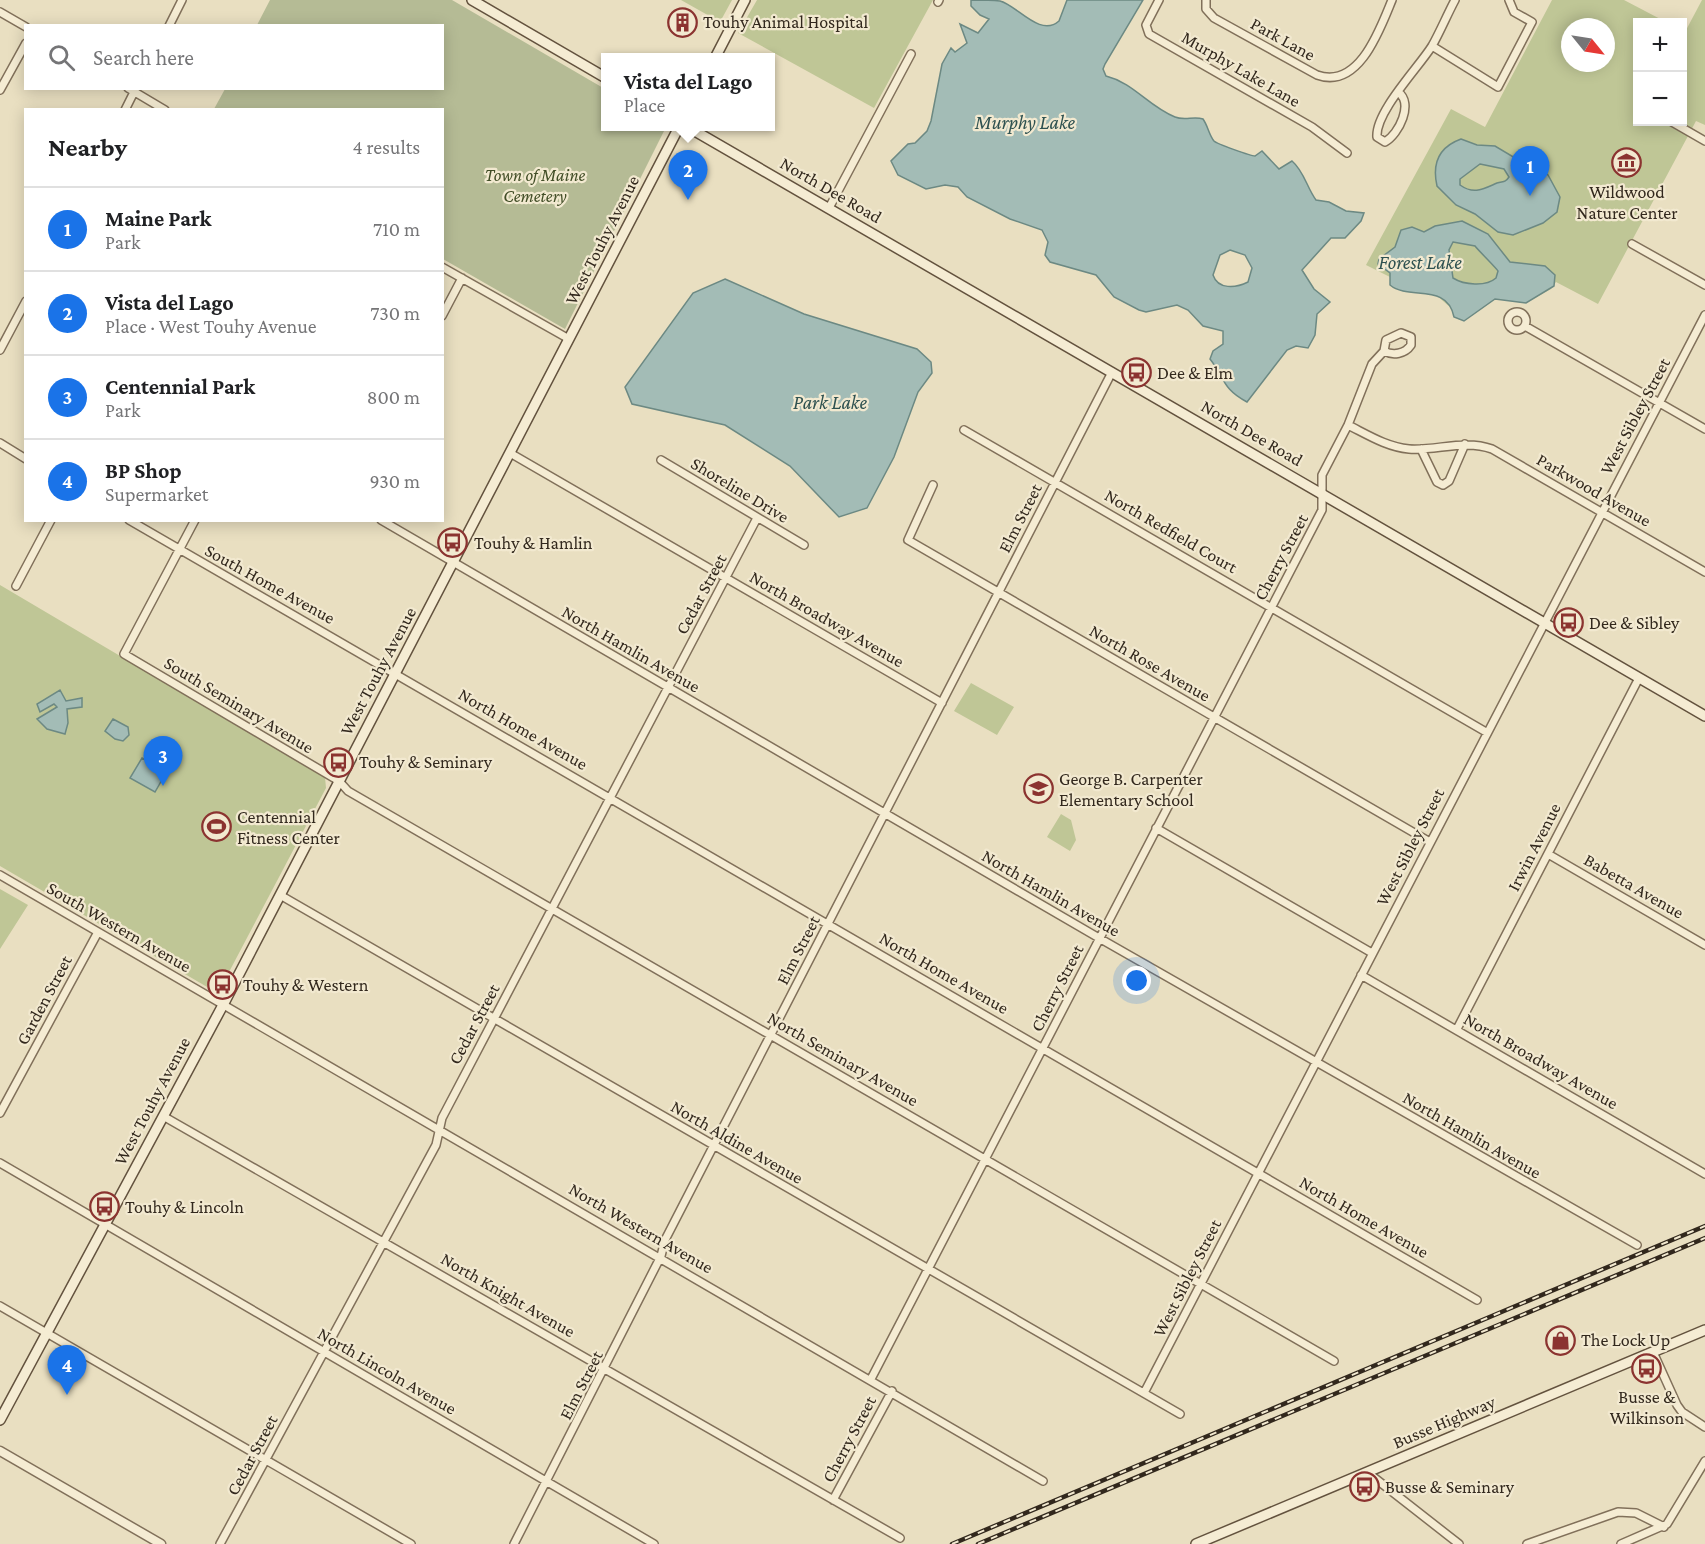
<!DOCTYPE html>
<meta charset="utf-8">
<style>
body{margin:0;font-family:"Crimson Pro",serif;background:#f6f6f6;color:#202124}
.controls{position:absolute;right:18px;top:18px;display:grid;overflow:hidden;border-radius:0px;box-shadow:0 3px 15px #0003}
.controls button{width:54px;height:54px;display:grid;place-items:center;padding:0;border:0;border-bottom:2px solid #e0e0e0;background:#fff;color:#202124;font:30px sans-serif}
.compass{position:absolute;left:1561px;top:18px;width:54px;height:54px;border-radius:50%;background:#fff;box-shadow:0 3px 15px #0003;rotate:120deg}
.you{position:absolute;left:1137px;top:981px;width:21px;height:21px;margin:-15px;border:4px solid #fff;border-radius:50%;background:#1a73e8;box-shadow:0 0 0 9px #1a73e833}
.badge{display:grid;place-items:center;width:39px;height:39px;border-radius:50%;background:#1a73e8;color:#fff;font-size:20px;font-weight:700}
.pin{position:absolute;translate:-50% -50px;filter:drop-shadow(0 2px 3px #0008)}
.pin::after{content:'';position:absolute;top:32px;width:21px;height:18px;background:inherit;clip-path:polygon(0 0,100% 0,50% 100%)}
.popup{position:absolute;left:601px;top:53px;width:174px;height:78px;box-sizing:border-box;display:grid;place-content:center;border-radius:0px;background:#fff;filter:drop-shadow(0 2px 4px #0005);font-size:20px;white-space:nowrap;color:#757577}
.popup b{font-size:22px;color:#202124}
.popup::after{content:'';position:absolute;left:50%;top:100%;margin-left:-12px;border:12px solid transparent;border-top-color:#fff}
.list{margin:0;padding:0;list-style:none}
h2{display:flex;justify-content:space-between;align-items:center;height:78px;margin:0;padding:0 24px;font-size:26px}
h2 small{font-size:20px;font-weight:400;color:#757577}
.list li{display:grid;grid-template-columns:39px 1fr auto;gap:18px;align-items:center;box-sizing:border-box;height:84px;padding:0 24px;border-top:2px solid #e0e0e0}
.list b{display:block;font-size:22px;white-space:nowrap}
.list p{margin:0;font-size:20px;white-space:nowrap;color:#757577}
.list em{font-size:20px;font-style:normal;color:#757577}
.icon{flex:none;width:33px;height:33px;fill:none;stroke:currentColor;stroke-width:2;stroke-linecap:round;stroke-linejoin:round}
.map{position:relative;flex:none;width:1705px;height:1544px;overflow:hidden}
.search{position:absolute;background:#fff;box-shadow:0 3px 15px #0003;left:24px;top:24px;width:420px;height:66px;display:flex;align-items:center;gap:15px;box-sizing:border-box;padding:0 21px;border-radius:0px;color:#757577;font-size:22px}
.panel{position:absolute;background:#fff;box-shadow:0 3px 15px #0003;left:24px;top:108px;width:420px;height:414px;border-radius:0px}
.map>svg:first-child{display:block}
.green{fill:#bfc696;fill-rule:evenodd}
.cemetery{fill:#b5bb95}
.water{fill:#a3bcb6;stroke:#6c8983;stroke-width:1.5;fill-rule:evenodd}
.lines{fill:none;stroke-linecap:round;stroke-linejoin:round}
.minor-casing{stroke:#81705a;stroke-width:10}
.tertiary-casing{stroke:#81705a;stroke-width:11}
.secondary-casing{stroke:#63523e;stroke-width:12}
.minor{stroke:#f5ecd3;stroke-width:7}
.tertiary{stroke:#f5ecd3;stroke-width:8}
.secondary{stroke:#f5ecd3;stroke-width:9}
.rail-casing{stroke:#32281d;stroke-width:4.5}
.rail{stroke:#f2e9d0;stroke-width:2;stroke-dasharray:7;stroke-linecap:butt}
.labels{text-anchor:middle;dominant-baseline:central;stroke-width:4.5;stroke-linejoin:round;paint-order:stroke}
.poi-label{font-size:18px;fill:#32281d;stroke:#f2e9d0;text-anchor:start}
.street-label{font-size:18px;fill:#32281d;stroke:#f2e9d0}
.park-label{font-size:18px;font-style:italic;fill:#414d26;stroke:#f2e9d0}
.water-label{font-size:20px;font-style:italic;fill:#2e5150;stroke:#f2e9d0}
</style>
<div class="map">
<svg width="1705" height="1544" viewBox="0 0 1705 1544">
<rect width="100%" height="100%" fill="#e9dfc1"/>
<path class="green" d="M 681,0 L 732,0 L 720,22 Z
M 757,0 L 933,0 L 874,108 L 738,33 Z
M 1552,0 L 1624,0 L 1666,22 L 1638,22 L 1638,122 L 1682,122 L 1683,31 L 1685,32 L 1702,0 L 1705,0 L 1705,125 L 1696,121 L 1598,304 L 1556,282 L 1551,289 L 1526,303 L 1495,299 L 1464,321 L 1458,319 L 1451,308 L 1435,294 L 1394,288 L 1390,285 L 1390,277 L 1366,265 L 1451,109 L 1485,127 ZM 1570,27 L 1606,27 L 1606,63 L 1570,63 Z
M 0,585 L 325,777 L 326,788 L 219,991 L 214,991 L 0,866 Z
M 971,683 L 1014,707 L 997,735 L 954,711 Z
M 1061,814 L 1071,820 L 1076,840 L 1070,851 L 1047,837 Z
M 0,889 L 28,905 L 0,949 Z"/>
<path class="cemetery" d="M 270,0 L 452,0 L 605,89 L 606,127 L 666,127 L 565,329 L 443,259 L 442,110 L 214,109 L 225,89 L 442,88 L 442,26 L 257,25 Z"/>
<path class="water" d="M 971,0 C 980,0 991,0 1000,1 C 1017,5 1040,38 1059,21 L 1067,0 L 1143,0 L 1105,64 L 1103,69 L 1106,76 C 1134,83 1148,106 1175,117 C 1184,121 1194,116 1203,119 C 1208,126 1209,135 1214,141 C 1217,144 1251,156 1255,156 L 1262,151 L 1279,169 L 1292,161 C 1304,171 1307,188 1316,200 L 1329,202 L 1346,211 L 1364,213 L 1361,221 L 1345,238 L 1331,238 L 1302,270 L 1314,289 L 1330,302 L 1317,314 L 1315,335 L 1308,348 L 1296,346 L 1287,350 L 1247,402 C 1222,389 1225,378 1210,359 L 1213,351 L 1223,344 L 1223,331 L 1203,326 L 1188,310 L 1177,305 L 1146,312 L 1139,310 L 1114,297 L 1096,275 L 1050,262 L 1045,255 L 1048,242 L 1042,230 L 1010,219 L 967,197 L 958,187 L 945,185 L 926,189 L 898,175 L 891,161 L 908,144 L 915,143 L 927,131 L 931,121 L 942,64 L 951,48 L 955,52 L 967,43 L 960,24 L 978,33 L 989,19 L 980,15 L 971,6 ZM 1230,250 L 1245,255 L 1252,268 L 1248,282 C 1236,288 1218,290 1213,275 L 1220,255 Z
M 1461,139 L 1477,145 L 1495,146 L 1520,161 L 1533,163 L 1548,175 L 1560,197 L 1557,212 L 1543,223 L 1513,235 L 1498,232 L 1475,214 L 1456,205 L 1437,186 C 1432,164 1439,147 1461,139 ZM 1480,164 L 1504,169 L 1509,177 C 1505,183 1503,181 1497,183 C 1483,189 1474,195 1460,185 L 1460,179 Z
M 1462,221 L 1488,234 L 1510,262 L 1545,266 L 1555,275 L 1554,286 L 1526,303 L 1495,299 L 1464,321 L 1454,317 C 1447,282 1409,301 1390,285 L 1390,273 L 1378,264 L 1379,259 L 1395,247 L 1401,230 L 1412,227 L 1424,232 L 1435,226 ZM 1453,242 L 1475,246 C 1478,250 1497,269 1498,271 L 1496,278 C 1486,287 1464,285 1453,278 L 1449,250 Z
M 725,279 L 804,314 L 917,349 L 931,362 L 932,373 L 918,392 L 894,457 L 867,508 L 839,517 L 790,466 L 725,425 L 632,404 L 625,387 L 693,293 Z
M 60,690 L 66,701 L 82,698 L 82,707 L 67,709 L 68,723 L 65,734 L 47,729 L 37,719 L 57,707 L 54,704 L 40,712 L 37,704 Z
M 113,719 L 128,727 L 129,735 L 123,741 L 115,739 L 105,731 Z
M 142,758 L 167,771 L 155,792 L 130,778 Z"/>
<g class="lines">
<defs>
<path id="minor" d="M 1159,0 L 1146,25 L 1149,34 L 1312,127 L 1347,153
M 1206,0 L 1206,9 L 1214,18 L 1317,75 C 1359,90 1380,29 1392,0
M 938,2 L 939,0
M 0,12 L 26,27
M 169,26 L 182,0
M 1432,46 L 1498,87 L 1532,22 L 1514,12 L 1509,0
M 128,88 L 165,110
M 0,90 L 26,43
M 1398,92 C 1414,103 1399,134 1385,142 L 1377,137 C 1375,112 1419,67 1432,46 C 1440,32 1447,15 1455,0
M 125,110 L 135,90
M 1672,122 L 1705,141
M 829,208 L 911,54
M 1632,244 L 1705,285
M 442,267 L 569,339
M1508 321a9 9 0 1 1 18 0a9 9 0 1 1-18 0Z
M 442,316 L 462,278
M 1525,326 L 1705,429
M 0,350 L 26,301
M 1348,425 C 1368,435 1387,447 1409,449 C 1437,451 1464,439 1492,449 L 1705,572
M 964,430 L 1486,732
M 0,443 L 26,459
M 1421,449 L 1437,482 L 1443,485 L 1449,481 L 1465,444
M 510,453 L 942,703
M 661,460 L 804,545
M 933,485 L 908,540 L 1430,842
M 129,520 L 1477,1300
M 195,520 L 124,654 L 339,781 L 348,791 L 1334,1361
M 381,520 L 1099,938 L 1637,1245
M 16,586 L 51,520
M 1156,828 L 1372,953
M 1548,854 L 1705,945
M 0,875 C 348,1077 697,1277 1043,1481
M 280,895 L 1180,1414
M 1361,975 L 1705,1174
M 1457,1029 L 1639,678
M 0,1113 L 98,932
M 163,1116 L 900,1538
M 0,1163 L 654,1544
M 0,1306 L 411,1544
M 1653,1352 L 1677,1405 L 1682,1412 L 1705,1427
M 871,1379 L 1322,510 L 1322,475 L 1348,425 L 1372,364 L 1384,351 L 1386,340 L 1401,333 L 1411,337 L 1411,345 C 1405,354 1393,356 1384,351
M 1144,1393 L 1705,315
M 1367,1472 L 1459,1544
M 833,1500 L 892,1391
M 220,1544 L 436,1145 L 442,1118 L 757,518
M 514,1544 L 661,1256 L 665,1240 L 1112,372
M 1527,1544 L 1618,1512 L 1636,1513 L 1664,1527
M 1621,1544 L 1667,1524 L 1705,1461"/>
<path id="tertiary" d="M 0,1451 L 161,1544"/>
<path id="secondary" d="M 472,0 L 606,78
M 715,58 L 745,0
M 688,127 L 1705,716
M 0,1420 L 223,1005 L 679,127
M 1196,1544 L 1705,1330"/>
</defs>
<use href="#minor" class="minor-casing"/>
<use href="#tertiary" class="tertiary-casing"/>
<use href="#secondary" class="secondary-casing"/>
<use href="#minor" class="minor"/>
<use href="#tertiary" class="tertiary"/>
<use href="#secondary" class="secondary"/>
<defs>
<path id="rail" d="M 952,1544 L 1705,1226
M 978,1544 L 1705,1238"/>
</defs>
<use href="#rail" class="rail-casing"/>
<use href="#rail" class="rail"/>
</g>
<defs>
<symbol id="building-ring" viewBox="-11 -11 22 22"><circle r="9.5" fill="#f2e9d0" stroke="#8b3330" stroke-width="1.5"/><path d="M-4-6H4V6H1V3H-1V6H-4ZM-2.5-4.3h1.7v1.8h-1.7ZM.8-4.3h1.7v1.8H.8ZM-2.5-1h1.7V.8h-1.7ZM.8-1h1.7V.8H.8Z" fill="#8b3330"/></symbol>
<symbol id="museum-ring" viewBox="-11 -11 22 22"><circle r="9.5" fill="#f2e9d0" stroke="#8b3330" stroke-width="1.5"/><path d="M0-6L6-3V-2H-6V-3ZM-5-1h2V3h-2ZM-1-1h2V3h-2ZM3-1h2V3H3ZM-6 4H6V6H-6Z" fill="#8b3330"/></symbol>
<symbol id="bus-ring" viewBox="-11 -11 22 22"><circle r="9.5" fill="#f2e9d0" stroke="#8b3330" stroke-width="1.5"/><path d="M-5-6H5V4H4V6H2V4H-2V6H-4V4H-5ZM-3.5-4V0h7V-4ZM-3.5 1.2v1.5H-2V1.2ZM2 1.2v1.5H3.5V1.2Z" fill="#8b3330"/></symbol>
<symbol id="school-ring" viewBox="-11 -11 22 22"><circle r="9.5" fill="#f2e9d0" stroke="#8b3330" stroke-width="1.5"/><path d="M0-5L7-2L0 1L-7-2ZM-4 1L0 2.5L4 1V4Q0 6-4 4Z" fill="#8b3330"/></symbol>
<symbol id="stadium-ring" viewBox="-11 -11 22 22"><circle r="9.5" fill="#f2e9d0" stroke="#8b3330" stroke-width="1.5"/><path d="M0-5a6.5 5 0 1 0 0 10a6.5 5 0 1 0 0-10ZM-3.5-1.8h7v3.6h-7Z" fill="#8b3330"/></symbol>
<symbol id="shop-ring" viewBox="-11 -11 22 22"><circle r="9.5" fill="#f2e9d0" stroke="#8b3330" stroke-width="1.5"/><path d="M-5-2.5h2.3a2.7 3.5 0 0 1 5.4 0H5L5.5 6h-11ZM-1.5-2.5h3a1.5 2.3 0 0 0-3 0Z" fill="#8b3330"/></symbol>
</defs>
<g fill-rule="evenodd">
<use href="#building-ring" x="666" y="6" width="33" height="33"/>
<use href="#museum-ring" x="1610" y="146" width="33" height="33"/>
<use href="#bus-ring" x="1120" y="356" width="33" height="33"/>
<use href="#bus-ring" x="436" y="526" width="33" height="33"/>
<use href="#bus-ring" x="1552" y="606" width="33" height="33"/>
<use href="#bus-ring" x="322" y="746" width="33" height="33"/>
<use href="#school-ring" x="1022" y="772" width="33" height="33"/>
<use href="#stadium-ring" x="200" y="810" width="33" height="33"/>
<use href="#bus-ring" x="206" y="968" width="33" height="33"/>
<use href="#bus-ring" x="88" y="1190" width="33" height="33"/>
<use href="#shop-ring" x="1544" y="1324" width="33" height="33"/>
<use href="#bus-ring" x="1630" y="1352" width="33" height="33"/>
<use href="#bus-ring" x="1348" y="1470" width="33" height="33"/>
</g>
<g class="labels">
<g class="poi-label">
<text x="703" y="22">Touhy Animal Hospital</text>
<text x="1627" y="192" text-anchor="middle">Wildwood<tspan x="1627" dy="21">Nature Center</tspan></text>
<text x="1157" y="373">Dee &amp; Elm</text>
<text x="474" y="543">Touhy &amp; Hamlin</text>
<text x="1589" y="623">Dee &amp; Sibley</text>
<text x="359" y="762">Touhy &amp; Seminary</text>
<text x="1059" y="779">George B. Carpenter<tspan x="1059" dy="21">Elementary School</tspan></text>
<text x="237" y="817">Centennial<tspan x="237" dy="21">Fitness Center</tspan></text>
<text x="243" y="985">Touhy &amp; Western</text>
<text x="125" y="1207">Touhy &amp; Lincoln</text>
<text x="1581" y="1340">The Lock Up</text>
<text x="1647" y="1397" text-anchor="middle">Busse &amp;<tspan x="1647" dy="21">Wilkinson</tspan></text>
<text x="1385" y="1487">Busse &amp; Seminary</text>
</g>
<g class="street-label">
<text transform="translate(1283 39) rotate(29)">Park Lane</text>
<text transform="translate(1241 69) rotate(30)">Murphy Lake Lane</text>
<text transform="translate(831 190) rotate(30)">North Dee Road</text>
<text transform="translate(602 240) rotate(-63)">West Touhy Avenue</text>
<text transform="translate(1635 416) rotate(-62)">West Sibley Street</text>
<text transform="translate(1252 433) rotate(30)">North Dee Road</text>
<text transform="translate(740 490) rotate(31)">Shoreline Drive</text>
<text transform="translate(1594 490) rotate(30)">Parkwood Avenue</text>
<text transform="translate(1020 518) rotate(-63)">Elm Street</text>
<text transform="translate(1171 531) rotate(30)">North Redfield Court</text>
<text transform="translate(1281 557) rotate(-62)">Cherry Street</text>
<text transform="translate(270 584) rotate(29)">South Home Avenue</text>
<text transform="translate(701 594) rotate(-62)">Cedar Street</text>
<text transform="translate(827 619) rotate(30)">North Broadway Avenue</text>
<text transform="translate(631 649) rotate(30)">North Hamlin Avenue</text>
<text transform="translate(1150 663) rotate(30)">North Rose Avenue</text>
<text transform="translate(378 671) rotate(-62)">West Touhy Avenue</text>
<text transform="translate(239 705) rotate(31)">South Seminary Avenue</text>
<text transform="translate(523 729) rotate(30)">North Home Avenue</text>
<text transform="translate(1410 847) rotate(-63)">West Sibley Street</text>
<text transform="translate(1534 847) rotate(-63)">Irwin Avenue</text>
<text transform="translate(1634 886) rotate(30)">Babetta Avenue</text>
<text transform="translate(1051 893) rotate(30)">North Hamlin Avenue</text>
<text transform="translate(119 927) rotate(30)">South Western Avenue</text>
<text transform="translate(798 950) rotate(-63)">Elm Street</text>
<text transform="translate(944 973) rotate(30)">North Home Avenue</text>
<text transform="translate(1057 988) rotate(-63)">Cherry Street</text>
<text transform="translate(44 1000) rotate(-62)">Garden Street</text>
<text transform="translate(474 1024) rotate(-62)">Cedar Street</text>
<text transform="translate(843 1059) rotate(30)">North Seminary Avenue</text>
<text transform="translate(1541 1061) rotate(30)">North Broadway Avenue</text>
<text transform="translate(152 1101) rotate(-62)">West Touhy Avenue</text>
<text transform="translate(1472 1135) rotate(30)">North Hamlin Avenue</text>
<text transform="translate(737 1142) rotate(30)">North Aldine Avenue</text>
<text transform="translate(1364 1217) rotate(30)">North Home Avenue</text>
<text transform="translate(641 1228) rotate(30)">North Western Avenue</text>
<text transform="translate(1187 1278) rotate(-63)">West Sibley Street</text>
<text transform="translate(508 1295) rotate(30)">North Knight Avenue</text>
<text transform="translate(387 1371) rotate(30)">North Lincoln Avenue</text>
<text transform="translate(581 1385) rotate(-63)">Elm Street</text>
<text transform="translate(1444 1422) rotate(-23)">Busse Highway</text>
<text transform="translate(849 1439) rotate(-62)">Cherry Street</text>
<text transform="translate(252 1455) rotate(-62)">Cedar Street</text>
</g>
<g class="park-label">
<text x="535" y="175">Town of Maine<tspan x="535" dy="21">Cemetery</tspan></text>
</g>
<g class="water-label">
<text x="1025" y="122">Murphy Lake</text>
<text x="1420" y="262">Forest Lake</text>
<text x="830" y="402">Park Lake</text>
</g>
</g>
</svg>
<div class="controls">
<button>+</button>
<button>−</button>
</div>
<svg class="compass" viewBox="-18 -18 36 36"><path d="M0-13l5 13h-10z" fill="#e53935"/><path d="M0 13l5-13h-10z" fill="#757577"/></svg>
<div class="you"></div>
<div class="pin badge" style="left:1530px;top:196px">1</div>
<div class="pin badge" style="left:688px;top:200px">2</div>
<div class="popup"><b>Vista del Lago</b>Place</div>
<div class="pin badge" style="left:163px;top:786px">3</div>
<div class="pin badge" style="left:67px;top:1395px">4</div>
<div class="search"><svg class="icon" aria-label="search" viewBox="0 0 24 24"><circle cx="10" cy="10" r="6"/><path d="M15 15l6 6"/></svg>Search here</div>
<section class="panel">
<h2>Nearby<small>4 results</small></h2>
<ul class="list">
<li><span class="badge">1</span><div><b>Maine Park</b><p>Park</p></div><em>710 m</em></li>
<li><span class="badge">2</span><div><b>Vista del Lago</b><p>Place · West Touhy Avenue</p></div><em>730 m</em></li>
<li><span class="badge">3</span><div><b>Centennial Park</b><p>Park</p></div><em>800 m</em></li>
<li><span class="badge">4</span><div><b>BP Shop</b><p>Supermarket</p></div><em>930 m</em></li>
</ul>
</section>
</div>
